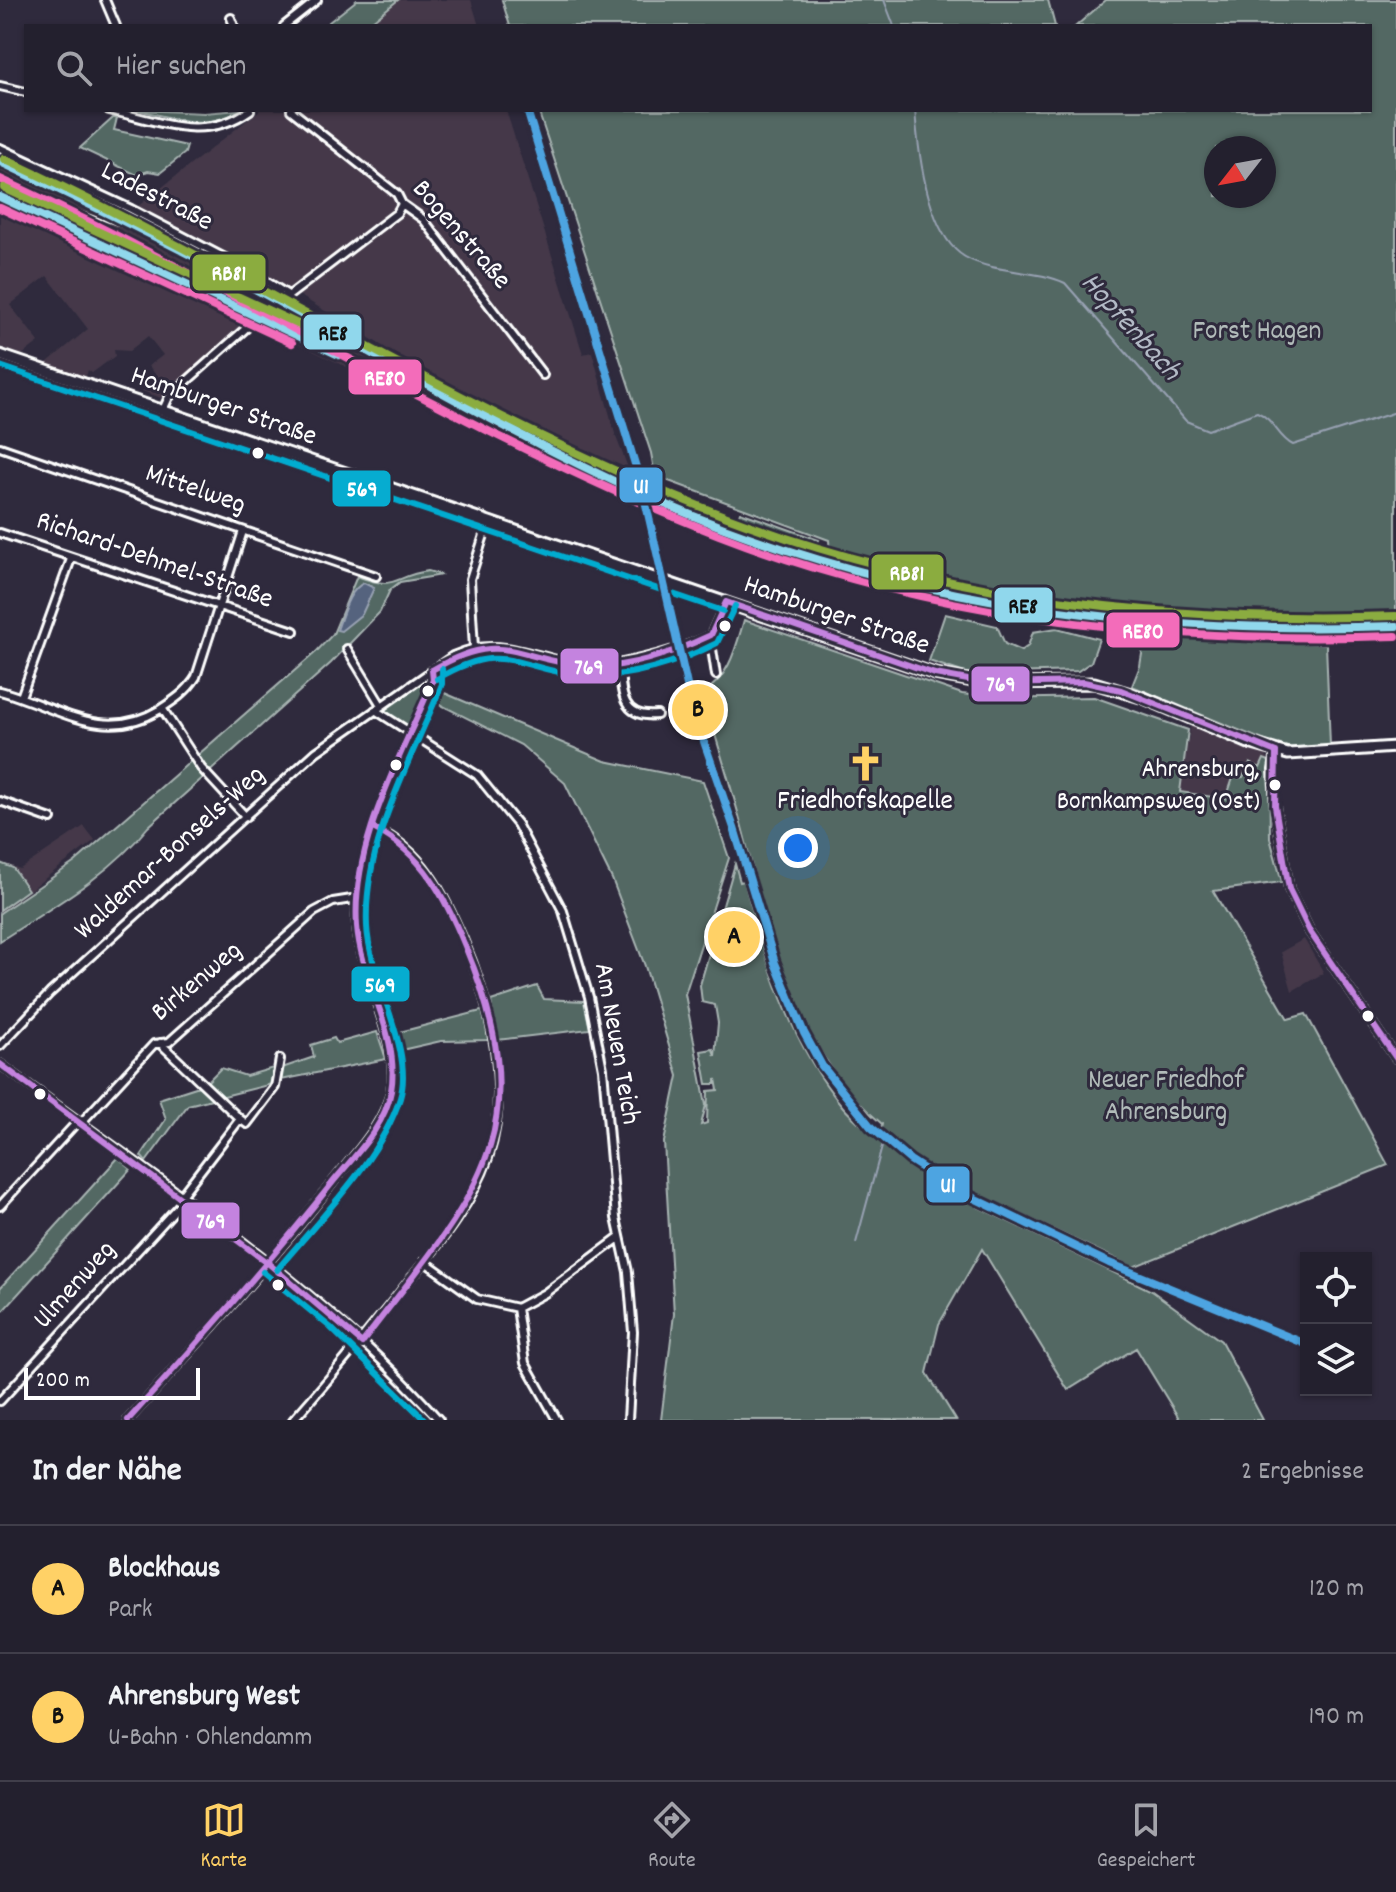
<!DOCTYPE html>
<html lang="de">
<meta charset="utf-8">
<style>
body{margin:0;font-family:Dekko,sans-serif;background:#2b2836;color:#f1f3f6}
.controls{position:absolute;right:24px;bottom:24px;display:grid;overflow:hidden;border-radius:0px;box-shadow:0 2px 6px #0004}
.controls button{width:72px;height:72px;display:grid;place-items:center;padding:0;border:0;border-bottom:2px solid #403e4a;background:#23202e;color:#f1f3f6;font:40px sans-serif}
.compass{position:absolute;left:1204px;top:136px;width:72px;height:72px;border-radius:50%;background:#23202e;box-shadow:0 2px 6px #0004;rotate:239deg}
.scale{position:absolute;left:24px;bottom:20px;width:176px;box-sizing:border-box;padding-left:8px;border:4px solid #fff;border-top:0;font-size:22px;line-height:28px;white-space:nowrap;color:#fff;-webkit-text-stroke:6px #2f2a3d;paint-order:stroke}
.you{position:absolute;left:798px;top:848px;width:28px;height:28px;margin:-20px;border:6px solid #fff;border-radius:50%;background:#1a73e8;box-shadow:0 0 0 12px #1a73e833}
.badge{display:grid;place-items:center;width:52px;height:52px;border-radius:50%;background:#ffd166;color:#111;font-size:26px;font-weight:700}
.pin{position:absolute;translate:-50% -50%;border:4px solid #fff;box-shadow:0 2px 8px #0006}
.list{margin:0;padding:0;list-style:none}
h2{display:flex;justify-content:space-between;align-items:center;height:104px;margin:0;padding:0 32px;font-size:34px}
h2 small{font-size:26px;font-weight:400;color:#a3a3aa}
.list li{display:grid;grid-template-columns:52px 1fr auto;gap:24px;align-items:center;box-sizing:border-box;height:128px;padding:0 32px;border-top:2px solid #403e4a}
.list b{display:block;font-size:30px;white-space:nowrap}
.list p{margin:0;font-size:26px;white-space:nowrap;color:#a3a3aa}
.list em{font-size:26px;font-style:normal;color:#a3a3aa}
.icon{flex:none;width:44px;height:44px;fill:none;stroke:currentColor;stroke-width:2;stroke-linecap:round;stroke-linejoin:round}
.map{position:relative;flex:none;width:1396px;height:1420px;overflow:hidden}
.search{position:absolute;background:#23202e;box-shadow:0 2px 6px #0004;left:24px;right:24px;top:24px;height:88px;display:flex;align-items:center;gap:20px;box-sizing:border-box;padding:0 28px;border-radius:0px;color:#a3a3aa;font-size:30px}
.sheet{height:360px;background:#23202e}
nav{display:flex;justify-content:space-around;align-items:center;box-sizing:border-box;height:112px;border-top:2px solid #403e4a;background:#23202e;font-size:22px;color:#a3a3aa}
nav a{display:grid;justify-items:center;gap:4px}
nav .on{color:#ffd166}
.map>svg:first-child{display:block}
.built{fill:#443949}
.green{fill:#526864;stroke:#a8b4b2;stroke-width:2;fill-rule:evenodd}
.water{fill:#54637e;stroke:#98a1b2;stroke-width:2}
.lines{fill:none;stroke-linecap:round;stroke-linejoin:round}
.stream{stroke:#98a1b2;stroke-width:2}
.minor-casing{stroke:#fff;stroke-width:12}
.primary-casing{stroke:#fff;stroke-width:15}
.minor{stroke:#2f2a3d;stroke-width:6}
.primary{stroke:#2f2a3d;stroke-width:9}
.rail{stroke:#fff;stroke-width:2}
.minor-bridge-casing{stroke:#fff;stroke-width:12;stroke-linecap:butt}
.minor-bridge{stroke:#2f2a3d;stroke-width:6}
.bus-1-casing{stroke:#2f2a3d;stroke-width:12}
.bus-2-casing{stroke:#2f2a3d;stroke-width:12}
.bus-1{stroke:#c483df;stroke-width:6}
.bus-2{stroke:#06acd0;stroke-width:6}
.rail-1-casing{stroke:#2f2a3d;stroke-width:14}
.rail-2-casing{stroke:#2f2a3d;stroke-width:14}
.rail-3-casing{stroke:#2f2a3d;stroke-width:14}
.rail-1{stroke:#90d7ec;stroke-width:8}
.rail-2{stroke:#f36cba;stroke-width:8}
.rail-3{stroke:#8bac3f;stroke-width:8}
.metro-1-casing{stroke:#2f2a3d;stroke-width:14}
.metro-1{stroke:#4da4e1;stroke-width:8}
.bus-dot{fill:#fff;stroke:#2f2a3d;stroke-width:3}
.labels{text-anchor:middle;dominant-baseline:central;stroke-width:6;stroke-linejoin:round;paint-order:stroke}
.bus-label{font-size:26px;fill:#fff;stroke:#2f2a3d;text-anchor:end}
.street-label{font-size:28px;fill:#fff;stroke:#2f2a3d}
.park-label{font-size:28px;fill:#b1bbb9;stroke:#2f2a3d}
.poi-label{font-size:28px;fill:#fff;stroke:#2f2a3d}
.water-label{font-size:30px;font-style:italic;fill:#b2b9c5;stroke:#2f2a3d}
.line-badge{stroke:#2f2a3d;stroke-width:3}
.badge-label{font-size:22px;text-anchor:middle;font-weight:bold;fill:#fff}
.pale-badge-label{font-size:22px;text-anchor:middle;font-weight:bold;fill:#111}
</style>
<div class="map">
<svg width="1396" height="1420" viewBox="0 0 1396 1420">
<rect width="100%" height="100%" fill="#2f2a3d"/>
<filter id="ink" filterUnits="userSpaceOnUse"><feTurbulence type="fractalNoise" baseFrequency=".0125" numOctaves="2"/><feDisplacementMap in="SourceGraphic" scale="16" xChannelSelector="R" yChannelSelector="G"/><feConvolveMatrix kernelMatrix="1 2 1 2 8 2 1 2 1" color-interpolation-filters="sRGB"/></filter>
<g filter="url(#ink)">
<path class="built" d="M 398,0 L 471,0 L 479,26 L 366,26 Z
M 260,110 L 506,110 L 583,354 L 592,352 L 616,437 L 632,478 L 564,446 L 544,460 L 249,321 L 164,399 L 142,391 L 158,378 L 149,366 L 163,355 L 148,336 L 129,351 L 114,350 L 115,356 L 92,373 L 88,370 L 85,379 L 43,366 L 88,329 L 47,276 L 10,305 L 39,342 L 22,355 L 0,347 L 0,159 L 142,224 L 488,410 L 251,266 L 137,207 Z
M 568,450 L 633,481 L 736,523 L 814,551 L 910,576 L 1030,601 L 1130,616 L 1200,621 L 1396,622 L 1396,634 L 1344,637 L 1145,631 L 1025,616 L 921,596 L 844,577 L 756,548 L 637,502 L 549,463 Z
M 1191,724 L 1264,752 L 1269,761 L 1264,760 L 1260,768 L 1243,777 L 1226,799 L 1179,792 Z
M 84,826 L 95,840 L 0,913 L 0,862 L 20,869 Z
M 1304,939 L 1324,973 L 1292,991 L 1281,952 Z"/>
<path class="green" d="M 357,0 L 398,0 L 366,26 L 324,26 Z
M 502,0 L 1048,0 L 1055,26 L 510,26 Z
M 1106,0 L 1396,0 L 1396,622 C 1203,632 1016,604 830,555 L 829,540 L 655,476 L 651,453 L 538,110 L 1370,110 L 1370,26 L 1076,26 ZM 1216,148 L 1264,148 L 1264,196 L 1216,196 Z
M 138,110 L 204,113 L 240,110 C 207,132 172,118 138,110 Z
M 113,118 L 117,118 L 114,130 L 187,146 L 185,153 L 160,173 L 148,171 L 137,175 L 80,148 Z
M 740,512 L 819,540 L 814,551 L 736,523 Z
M 428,571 L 442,575 L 400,582 L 390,590 L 380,612 L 331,663 L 148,827 C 109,876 52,907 0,941 L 0,913 L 75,862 L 316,652 L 333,634 L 357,576 C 398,592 392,576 428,571 Z
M 945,614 L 997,626 L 1005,644 L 1021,651 L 1028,646 L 1033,632 L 1057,628 L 1099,639 L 1091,662 L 1078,671 L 968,674 L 929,661 Z
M 744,620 L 962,694 L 1001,699 L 1094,697 L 1188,730 L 1180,792 L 1226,799 L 1233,778 L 1243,777 L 1250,763 L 1260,768 L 1264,759 L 1269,761 L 1270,838 L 1282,882 L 1213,891 L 1288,1019 L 1306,1014 L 1388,1165 L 1133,1267 L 982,1196 L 978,1207 L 1152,1291 L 1221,1341 L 1263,1420 L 1180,1420 L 1136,1348 L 1068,1390 L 982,1249 L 939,1324 L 927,1373 L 956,1420 L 661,1420 L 674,1314 L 664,1142 L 678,1076 L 645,966 L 612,879 L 565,783 L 521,745 L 439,704 L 442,692 L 605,761 L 703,781 L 729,858 L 685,994 L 706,1105 L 701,1125 L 707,1123 L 708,1091 L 718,1090 L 716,1079 L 716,1084 L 707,1084 L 701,1051 L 713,1049 L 715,1056 L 718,1023 L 715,1005 L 702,1002 L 700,985 L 735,864 L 740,882 L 744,881 C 765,958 790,1044 843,1107 C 853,1119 867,1129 879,1140 L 882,1124 C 793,1049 770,935 742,827 C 730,782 715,737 703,692 C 729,679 736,647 744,620 Z
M 1145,636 L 1326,644 L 1330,746 L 1299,749 L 1275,745 L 1132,686 L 1140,666 Z
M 430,672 L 433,677 L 410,730 L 379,709 Z
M 0,863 L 13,868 L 28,890 L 0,910 Z
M 537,986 L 544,999 L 584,1001 L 590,1029 L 497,1040 L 491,1001 Z
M 485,1010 L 488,1040 L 441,1041 L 397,1051 L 392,1034 Z
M 377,1032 L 386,1059 L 281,1080 L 282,1068 L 314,1057 L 311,1045 L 334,1038 L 337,1043 Z
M 221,1068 L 246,1076 L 273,1068 L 272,1084 L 188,1105 L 146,1162 L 141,1156 L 166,1119 L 159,1099 L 205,1084 Z
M 118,1158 L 131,1169 L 0,1314 L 0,1288 Z"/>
<path class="water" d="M 364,583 L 374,588 L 362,614 L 341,631 L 337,630 C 343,614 349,589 364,583 Z"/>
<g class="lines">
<path class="stream" d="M 884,0 L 894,26
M 915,110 C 918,149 927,235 965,257 C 995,274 1035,269 1065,283 L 1186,421 L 1208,430 L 1257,412 C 1274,419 1278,438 1293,445 L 1396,412
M 856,1243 L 883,1143"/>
<defs>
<path id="minor" d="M 105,0 L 116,26
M 231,18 L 234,26
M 284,26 L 317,0
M 0,86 L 26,92
M 109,110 C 159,121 204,143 250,110
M 291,110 L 397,194 L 402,204 L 423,219 L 543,375
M 0,148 L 131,209 L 250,271 L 288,295
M 287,297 L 397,213 L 402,204
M 163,410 L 169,397 L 253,322
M 0,447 L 376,576
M 0,533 L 294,631
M 710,636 L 716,675
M 474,648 L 470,579 L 485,532
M 347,649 L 381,705
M 620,664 C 621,691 621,719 657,715
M 0,691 C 56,706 103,744 159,710 C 173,701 187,692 196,677 L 243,531
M 21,697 L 71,559
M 162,708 L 201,768 L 246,817
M 375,710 L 477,775 L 517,824 L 563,911 L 589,997 L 603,1069 L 616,1218 L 628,1272 L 633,1332 L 628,1420
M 1276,752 L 1273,770 L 1275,806 L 1289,889 L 1310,932 L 1396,1058
M 0,801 L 51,819
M 160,1043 L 240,1119
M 0,1046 L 50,993 L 316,752 L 453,656 C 501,633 537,660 585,666 C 615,669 684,649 711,635 L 726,602
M 0,1064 C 149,1174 315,1281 439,1420
M 81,1123 L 154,1044 L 169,1042 L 314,912 L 333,902 L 358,898
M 180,1197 L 240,1119 L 247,1124 L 275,1087 L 280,1059
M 0,1206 L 78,1121
M 424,1261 L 477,1299 L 517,1308 L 545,1293 L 619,1238
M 517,1308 L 525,1363 L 557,1420
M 0,1401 L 184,1200
M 128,1420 C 199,1342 269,1265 333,1182 C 354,1155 384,1126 391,1091 C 401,1042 361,978 357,926 C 352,848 406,752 433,680 L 432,670
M 293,1420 C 330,1379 363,1338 398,1295 C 431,1253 470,1210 488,1158 C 511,1089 491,1004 463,939 C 443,894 423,849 375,829"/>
<path id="primary" d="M 0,355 L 935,674 L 990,684 L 1094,683 L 1144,698 L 1249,743 L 1288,754 L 1396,747"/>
</defs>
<use href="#minor" class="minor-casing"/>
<use href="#primary" class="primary-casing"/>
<use href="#minor" class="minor"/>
<use href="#primary" class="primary"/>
<path class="rail" d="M 11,186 L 139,233
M 0,191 L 444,400
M 434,394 L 478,421"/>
<defs>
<path id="minor-bridge" d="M 253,322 L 286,298"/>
</defs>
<use href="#minor-bridge" class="minor-bridge-casing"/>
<use href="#minor-bridge" class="minor-bridge"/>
<defs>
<path id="bus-1" d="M 726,602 L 935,674 L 990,684 L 1084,682 L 1121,690 L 1276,752
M 432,670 C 504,628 515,660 586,666 C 626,670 675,652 711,635 L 726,602
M 1276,752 L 1275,806 L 1289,889 L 1310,932 L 1396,1058
M 0,1064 L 269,1264 L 362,1343 C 471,1199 545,1136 465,946 C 445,897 423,854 375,829
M 128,1420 C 199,1342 268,1264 333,1182 C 355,1155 385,1127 391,1091 C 401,1034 361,982 357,926 C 351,842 402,756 433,680 L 432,670"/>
<path id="bus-2" d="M 0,366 L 723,611
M 437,679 C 506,638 518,671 585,676 C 628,679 680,662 717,643 L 735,606
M 277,1270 C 317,1221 381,1159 400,1098 C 415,1050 369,978 367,926 C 363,841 412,760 442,684 L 442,669
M 263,1272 L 330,1327 L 425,1420"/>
</defs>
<use href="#bus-1" class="bus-1-casing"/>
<use href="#bus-2" class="bus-2-casing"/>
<use href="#bus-1" class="bus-1"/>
<use href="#bus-2" class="bus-2"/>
<defs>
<path id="rail-1" d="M 0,162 C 100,209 199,257 295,311 C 435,388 574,471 724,528 C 941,609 1166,634 1396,626
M 0,197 L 339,355"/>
<path id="rail-2" d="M 0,179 C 243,291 469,438 719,535 C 935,619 1166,644 1396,636
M 0,208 L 292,343"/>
<path id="rail-3" d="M 4,159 C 247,271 479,423 727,517 C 942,599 1168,624 1396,616
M 4,188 L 300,325"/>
</defs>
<use href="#rail-1" class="rail-1-casing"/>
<use href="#rail-2" class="rail-2-casing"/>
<use href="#rail-3" class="rail-3-casing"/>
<use href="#rail-1" class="rail-1"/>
<use href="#rail-2" class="rail-2"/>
<use href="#rail-3" class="rail-3"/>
<defs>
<path id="metro-1" d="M 527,110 L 642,487 L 692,707 L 734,828 L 775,963 L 804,1033 L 822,1066 L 871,1127 L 910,1160 L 953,1188 L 1109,1263 L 1306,1344"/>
</defs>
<use href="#metro-1" class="metro-1-casing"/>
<use href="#metro-1" class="metro-1"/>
</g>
</g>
<defs>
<symbol id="church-bare" viewBox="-9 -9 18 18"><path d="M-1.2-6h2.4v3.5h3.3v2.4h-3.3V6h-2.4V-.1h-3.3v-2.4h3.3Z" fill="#ffd166" stroke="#2f2a3d" stroke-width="2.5" paint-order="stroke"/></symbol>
</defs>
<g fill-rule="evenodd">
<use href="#church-bare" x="840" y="738" width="51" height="51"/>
</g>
<g class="bus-dot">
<circle cx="258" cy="453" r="7"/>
<circle cx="725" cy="626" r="7"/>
<circle cx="428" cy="691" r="7"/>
<circle cx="396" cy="765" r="7"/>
<circle cx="1275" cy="785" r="7"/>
<circle cx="1368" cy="1016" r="7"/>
<circle cx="40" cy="1094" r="7"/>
<circle cx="278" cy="1285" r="7"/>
</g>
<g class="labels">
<g class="bus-label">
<text x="1260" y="770">Ahrensburg,<tspan x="1260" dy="32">Bornkampsweg (Ost)</tspan></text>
</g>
<g class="street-label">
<text transform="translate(156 198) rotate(27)">Ladestraße</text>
<text transform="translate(460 236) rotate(49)">Bogenstraße</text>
<text transform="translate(223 408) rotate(19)">Hamburger Straße</text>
<text transform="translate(195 491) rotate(19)">Mittelweg</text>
<text transform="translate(154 562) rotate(19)">Richard-Dehmel-Straße</text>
<text transform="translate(836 617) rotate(19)">Hamburger Straße</text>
<text transform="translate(171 854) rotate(-42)">Waldemar-Bonsels-Weg</text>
<text transform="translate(198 983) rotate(-40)">Birkenweg</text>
<text transform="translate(615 1044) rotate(80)">Am Neuen Teich</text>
<text transform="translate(76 1286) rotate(-48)">Ulmenweg</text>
</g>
<g class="park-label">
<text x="1257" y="333">Forst Hagen</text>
<text x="1166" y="1082">Neuer Friedhof<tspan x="1166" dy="32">Ahrensburg</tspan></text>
</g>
<g class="poi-label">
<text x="865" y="803">Friedhofskapelle</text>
</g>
<g class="water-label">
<text transform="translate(1129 328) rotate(48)">Hopfenbach</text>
</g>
</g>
<g class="line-badge">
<rect x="191" y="253" width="76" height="39" rx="8" fill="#8bac3f"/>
<rect x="302" y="313" width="61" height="38" rx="8" fill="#90d7ec"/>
<rect x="347" y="358" width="76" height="38" rx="8" fill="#f36cba"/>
<rect x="618" y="466" width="46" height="38" rx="8" fill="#4da4e1"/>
<rect x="331" y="469" width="61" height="39" rx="8" fill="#06acd0"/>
<rect x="870" y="553" width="75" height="38" rx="8" fill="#8bac3f"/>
<rect x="993" y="586" width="61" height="38" rx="8" fill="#90d7ec"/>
<rect x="1105" y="611" width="76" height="38" rx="8" fill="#f36cba"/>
<rect x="559" y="647" width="61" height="38" rx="8" fill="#c483df"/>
<rect x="970" y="665" width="61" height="38" rx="8" fill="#c483df"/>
<rect x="350" y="965" width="61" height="38" rx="8" fill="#06acd0"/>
<rect x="925" y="1165" width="46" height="39" rx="8" fill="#4da4e1"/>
<rect x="180" y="1201" width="61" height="39" rx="8" fill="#c483df"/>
</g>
<g class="badge-label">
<text x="229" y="280">RB81</text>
<text x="385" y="385">RE80</text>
<text x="641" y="493">U1</text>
<text x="362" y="496">569</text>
<text x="907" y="580">RB81</text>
<text x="1143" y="638">RE80</text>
<text x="589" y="674">769</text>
<text x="1001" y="691">769</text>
<text x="380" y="992">569</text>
<text x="948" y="1192">U1</text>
<text x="211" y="1228">769</text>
</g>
<g class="pale-badge-label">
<text x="333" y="340">RE8</text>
<text x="1023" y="613">RE8</text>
</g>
</svg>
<div class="controls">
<button><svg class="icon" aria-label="locate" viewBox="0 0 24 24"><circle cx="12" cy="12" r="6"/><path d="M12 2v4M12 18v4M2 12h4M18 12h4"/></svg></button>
<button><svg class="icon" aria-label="layers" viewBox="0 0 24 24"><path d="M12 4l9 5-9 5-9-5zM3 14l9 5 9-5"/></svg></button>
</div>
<svg class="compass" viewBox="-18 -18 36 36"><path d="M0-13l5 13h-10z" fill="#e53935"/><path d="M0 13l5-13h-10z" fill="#a3a3aa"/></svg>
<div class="scale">200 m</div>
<div class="you"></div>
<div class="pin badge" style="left:734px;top:937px">A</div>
<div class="pin badge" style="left:698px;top:710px">B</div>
<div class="search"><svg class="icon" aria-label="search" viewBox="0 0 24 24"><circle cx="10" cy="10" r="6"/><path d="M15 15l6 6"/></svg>Hier suchen</div>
</div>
<section class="sheet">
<h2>In der Nähe<small>2 Ergebnisse</small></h2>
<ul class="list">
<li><span class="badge">A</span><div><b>Blockhaus</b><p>Park</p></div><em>120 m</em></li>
<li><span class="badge">B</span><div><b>Ahrensburg West</b><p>U-Bahn · Ohlendamm</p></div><em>190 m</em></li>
</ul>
</section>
<nav>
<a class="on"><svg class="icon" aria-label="map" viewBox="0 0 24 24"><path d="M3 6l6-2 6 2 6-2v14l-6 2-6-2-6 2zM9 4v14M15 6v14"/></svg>Karte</a>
<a><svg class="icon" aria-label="directions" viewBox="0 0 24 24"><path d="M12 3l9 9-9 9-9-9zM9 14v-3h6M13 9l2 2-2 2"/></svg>Route</a>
<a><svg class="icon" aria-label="saved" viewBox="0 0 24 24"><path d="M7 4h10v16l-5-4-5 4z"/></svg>Gespeichert</a>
</nav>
